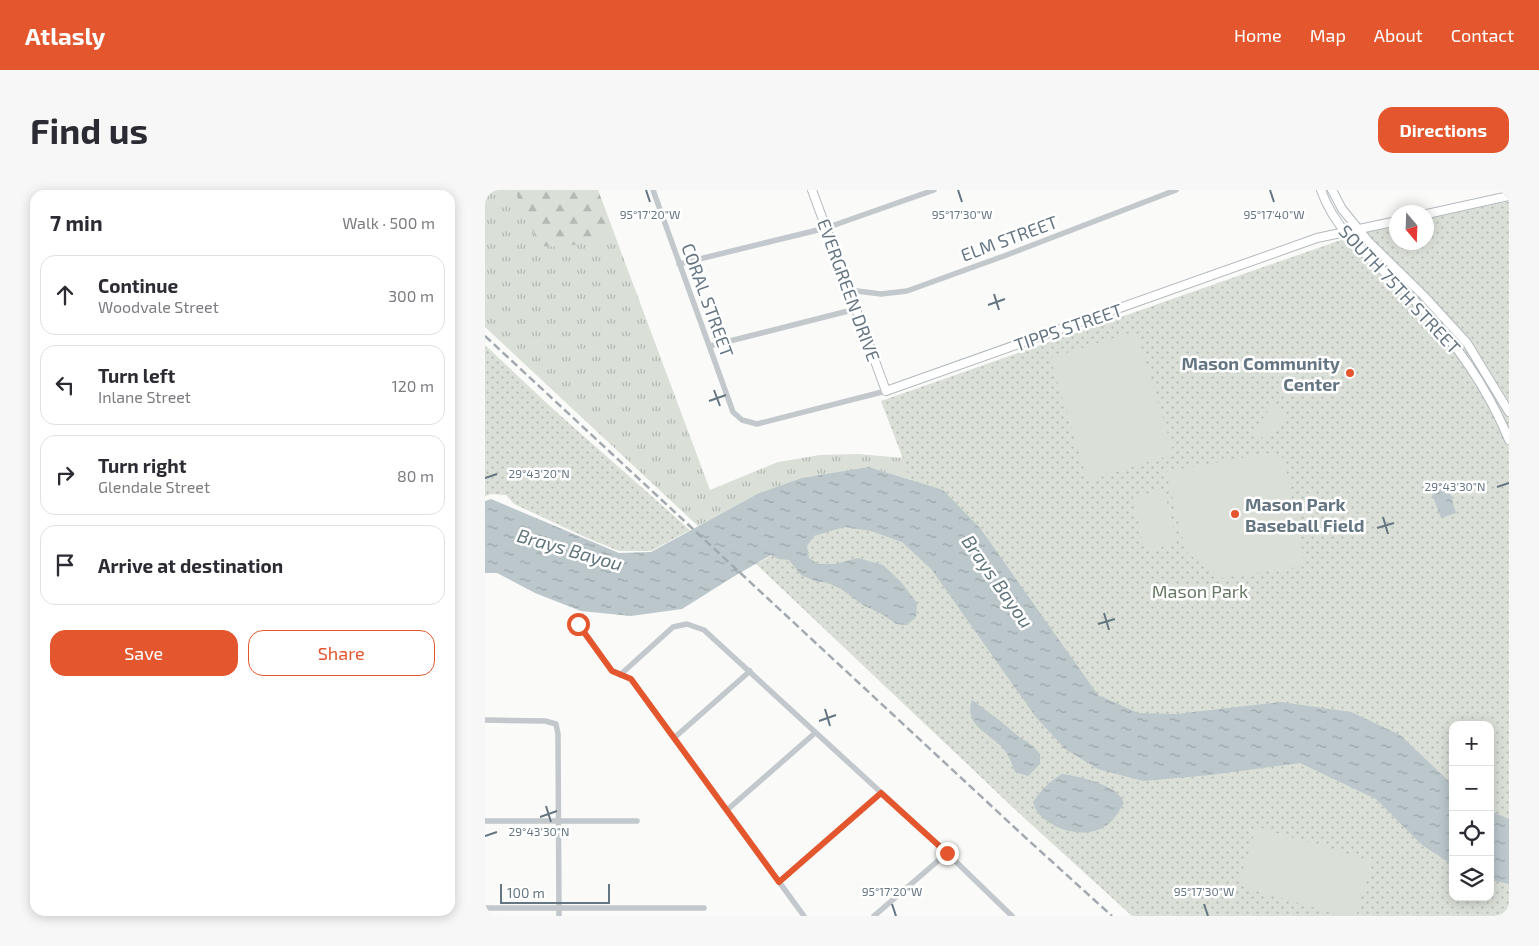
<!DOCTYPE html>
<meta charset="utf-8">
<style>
body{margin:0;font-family:"Exo 2",sans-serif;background:#f7f7f7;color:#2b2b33}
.controls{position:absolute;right:15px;bottom:15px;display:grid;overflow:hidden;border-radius:10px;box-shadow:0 2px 12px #0003}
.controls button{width:45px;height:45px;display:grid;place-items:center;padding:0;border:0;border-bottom:1px solid #e1e1e2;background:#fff;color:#2b2b33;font:25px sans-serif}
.compass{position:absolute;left:904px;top:15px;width:45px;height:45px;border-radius:50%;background:#fff;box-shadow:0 2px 12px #0003;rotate:161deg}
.scale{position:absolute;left:15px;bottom:12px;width:110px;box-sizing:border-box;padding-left:5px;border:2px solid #657683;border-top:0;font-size:14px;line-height:18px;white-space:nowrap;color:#657683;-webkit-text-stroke:4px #fff;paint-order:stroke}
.stop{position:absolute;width:15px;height:15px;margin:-11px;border:4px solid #e4572e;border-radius:50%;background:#fff}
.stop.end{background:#e4572e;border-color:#fff;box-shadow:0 1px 5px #0008}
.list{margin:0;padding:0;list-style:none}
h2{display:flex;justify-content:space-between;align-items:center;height:65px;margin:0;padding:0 20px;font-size:21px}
h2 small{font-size:16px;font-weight:400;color:#7c7c81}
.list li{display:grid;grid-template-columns:32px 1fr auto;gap:15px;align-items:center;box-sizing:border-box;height:80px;margin:0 10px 10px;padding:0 10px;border:1px solid #e1e1e2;border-radius:15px}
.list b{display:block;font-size:19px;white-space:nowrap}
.list p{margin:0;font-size:16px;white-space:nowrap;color:#7c7c81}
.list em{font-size:16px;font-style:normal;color:#7c7c81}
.actions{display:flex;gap:10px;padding:15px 20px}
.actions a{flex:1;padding:11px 0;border:1px solid #e4572e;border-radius:15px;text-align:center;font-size:18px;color:#e4572e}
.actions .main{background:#e4572e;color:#fff}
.icon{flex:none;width:28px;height:28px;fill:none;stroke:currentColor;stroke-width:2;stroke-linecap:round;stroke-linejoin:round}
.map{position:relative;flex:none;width:1024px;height:726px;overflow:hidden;border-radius:15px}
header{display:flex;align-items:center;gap:30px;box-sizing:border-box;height:70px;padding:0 25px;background:#e4572e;color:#fff}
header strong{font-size:24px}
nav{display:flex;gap:28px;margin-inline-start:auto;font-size:18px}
.intro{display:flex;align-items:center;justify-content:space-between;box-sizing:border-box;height:120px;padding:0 30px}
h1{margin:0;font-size:35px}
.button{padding:12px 22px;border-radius:15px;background:#e4572e;color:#fff;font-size:18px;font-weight:700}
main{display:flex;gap:30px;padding:0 30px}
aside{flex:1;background:#fff;border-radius:15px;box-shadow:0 2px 12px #0003}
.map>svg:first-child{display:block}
.grass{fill:url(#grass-tufts)}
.forest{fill:url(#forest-firs)}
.park{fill:url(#park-dots);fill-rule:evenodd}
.pitch{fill:#dadfd7}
.water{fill:url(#water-ripples)}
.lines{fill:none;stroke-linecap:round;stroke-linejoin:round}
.secondary-casing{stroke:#b3babf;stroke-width:10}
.street{stroke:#c3c8cc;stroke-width:5.5}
.secondary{stroke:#fff;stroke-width:8}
.rail{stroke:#a2aab0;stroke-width:2.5;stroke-dasharray:8 4;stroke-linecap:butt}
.route{stroke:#e4572e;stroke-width:6}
.ticks{fill:none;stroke:#657683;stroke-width:2}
.poi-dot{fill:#e4572e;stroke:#fff;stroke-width:2}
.labels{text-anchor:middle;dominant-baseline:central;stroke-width:5;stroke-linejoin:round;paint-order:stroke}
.street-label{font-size:18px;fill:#657683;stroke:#fff}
.poi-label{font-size:18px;font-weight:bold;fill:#657683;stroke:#fff;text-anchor:end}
.park-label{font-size:18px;fill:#687a64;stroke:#fff}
.water-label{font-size:19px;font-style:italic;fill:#60757c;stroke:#fff}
.ticks-label{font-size:12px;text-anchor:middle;fill:#657683;stroke:#fff;stroke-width:5;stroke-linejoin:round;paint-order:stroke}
</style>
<header>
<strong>Atlasly</strong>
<nav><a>Home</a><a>Map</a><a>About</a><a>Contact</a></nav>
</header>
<div class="intro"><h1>Find us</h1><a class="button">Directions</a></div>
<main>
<aside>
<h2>7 min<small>Walk · 500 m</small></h2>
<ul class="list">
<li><svg class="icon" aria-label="ahead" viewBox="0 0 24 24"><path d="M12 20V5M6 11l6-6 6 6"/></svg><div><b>Continue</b><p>Woodvale Street</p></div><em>300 m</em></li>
<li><svg class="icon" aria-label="left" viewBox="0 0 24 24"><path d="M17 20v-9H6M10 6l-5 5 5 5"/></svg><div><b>Turn left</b><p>Inlane Street</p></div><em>120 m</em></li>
<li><svg class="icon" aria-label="right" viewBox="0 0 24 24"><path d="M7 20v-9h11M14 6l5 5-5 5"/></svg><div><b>Turn right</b><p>Glendale Street</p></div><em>80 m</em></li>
<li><svg class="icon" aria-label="arrive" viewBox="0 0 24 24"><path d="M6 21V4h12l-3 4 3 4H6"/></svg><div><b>Arrive at destination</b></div></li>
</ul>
<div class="actions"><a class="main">Save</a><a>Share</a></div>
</aside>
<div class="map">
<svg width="1024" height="726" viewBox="0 0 1024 726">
<defs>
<pattern id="grass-tufts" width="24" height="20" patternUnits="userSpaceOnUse" patternTransform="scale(1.25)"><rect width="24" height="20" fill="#dadfd7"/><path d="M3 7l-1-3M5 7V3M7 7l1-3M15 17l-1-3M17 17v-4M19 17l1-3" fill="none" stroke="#b4b9b4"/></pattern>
<pattern id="forest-firs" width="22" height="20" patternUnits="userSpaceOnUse" patternTransform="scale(1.25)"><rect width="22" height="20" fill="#dadfd7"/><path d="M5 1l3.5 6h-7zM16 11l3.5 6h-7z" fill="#b4b9b4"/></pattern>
<pattern id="park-dots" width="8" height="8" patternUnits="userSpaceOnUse" patternTransform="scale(1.25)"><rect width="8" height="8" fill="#dadfd7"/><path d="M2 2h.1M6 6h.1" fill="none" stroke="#b4b9b4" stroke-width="1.8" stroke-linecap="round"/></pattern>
<pattern id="water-ripples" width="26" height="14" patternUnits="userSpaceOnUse" patternTransform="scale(1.25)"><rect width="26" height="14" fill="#bbc7cb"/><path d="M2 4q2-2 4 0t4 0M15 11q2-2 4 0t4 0" fill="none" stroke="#9ca6aa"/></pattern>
</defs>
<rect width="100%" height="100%" fill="#fafaf8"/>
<path class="grass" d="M 0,0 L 113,0 L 225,300 L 293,272 L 335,265 L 373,264 L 418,268 L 426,290 L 384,277 L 272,304 L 213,336 L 0,137 Z"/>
<path class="forest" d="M 31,0 L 113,0 L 128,41 C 100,54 86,58 55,56 L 35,14 Z"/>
<path class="park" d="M 1024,11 L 1024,726 L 647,726 L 536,625 L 271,374 L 426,290 L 396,211 L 873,44 L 911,35 L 912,52 L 942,52 L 942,29 ZM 968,535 L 1005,535 L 1005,707 L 968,707 Z
M 0,155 L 68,219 L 205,340 L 166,361 L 134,361 L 100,347 L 29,314 L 21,305 L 7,304 L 0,306 Z"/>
<path class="pitch" d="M 651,141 L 689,264 L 603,291 L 565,168 Z
M 787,216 L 801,225 L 783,251 L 768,242 Z
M 789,262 L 799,269 L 820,376 L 737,388 L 701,362 L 681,282 Z
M 679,299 L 692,353 L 660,361 L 648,307 Z
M 771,637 L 887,671 L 871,726 L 857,726 L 754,695 Z"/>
<path class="water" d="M 384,277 L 458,300 L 495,338 L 613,505 L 653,523 L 691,524 L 796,512 L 866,522 L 915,545 L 968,595 L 968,675 L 937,655 L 891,609 L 815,573 L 725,585 L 658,591 L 613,579 L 580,559 L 550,526 L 447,380 L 417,352 L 386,341 L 359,337 L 329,346 L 322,356 L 324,368 L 333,374 L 350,374 L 373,368 L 398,375 L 416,392 L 432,413 L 431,427 L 422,435 L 411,434 L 397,424 L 378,415 L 356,399 L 343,393 L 330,391 L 316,385 L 304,370 L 294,369 L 286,365 L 248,387 L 197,419 L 146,426 L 96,421 L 50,403 L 12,383 L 0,383 L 0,311 L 6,309 L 134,363 L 166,362 L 272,304 L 317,288 Z
M 961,290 L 971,323 L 956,328 L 944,296 Z
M 487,510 L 514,530 L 533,546 L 548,556 L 555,564 L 555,574 L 543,586 L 530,582 C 527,573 523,564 517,557 C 504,543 478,535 487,510 Z
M 577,584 C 589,585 623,594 632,603 C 635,605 637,610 639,613 C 634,621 629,630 622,635 C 602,649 573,642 556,626 C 552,623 550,617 548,612 C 556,600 565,591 577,584 Z
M 1005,621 L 1024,629 L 1024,694 L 1005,690 Z"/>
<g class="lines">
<defs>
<path id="secondary" d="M 327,0 L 401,201 L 832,48 L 912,31
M 836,0 C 852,47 897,77 931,112 C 970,151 1003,199 1024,250
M 847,0 L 857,19 L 883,51 L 939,106 L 982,153 L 1024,222
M 942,24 L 1024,6"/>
</defs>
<use href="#secondary" class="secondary-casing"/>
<path class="street" d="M 168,0 L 248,222 L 257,230 L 272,234 L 401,201
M 194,74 L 341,38 L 449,0
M 364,100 L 396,104 L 422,101 L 519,66 L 691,0
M 225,156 L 371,119
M 93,433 L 127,481 L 146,489 L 319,726
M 135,485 L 188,437 L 202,434 L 219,440 L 462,663 L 527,726
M 0,530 L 60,531 L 71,534 L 73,544 L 74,726
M 189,548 L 265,481
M 242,620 L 330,543
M 0,631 L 152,631
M 294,692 L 396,603
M 0,718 L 219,718
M 389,726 L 462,663"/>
<use href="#secondary" class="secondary"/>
<path class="rail" d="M 0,146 L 542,649 L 627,726"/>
</g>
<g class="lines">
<path class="route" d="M 93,434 L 127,481 L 146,489 L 294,692 L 396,603 L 462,663"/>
</g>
<path class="ticks" d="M 161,0 L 165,12M 473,0 L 477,12M 785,0 L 789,12M 509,104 L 514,120M 503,115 L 520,109M 229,200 L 235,216M 224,211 L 241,205M 0,288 L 12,284M 1012,297 L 1024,293M 898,327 L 903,344M 892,338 L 909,333M 619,423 L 624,440M 613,434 L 630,429M 340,519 L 345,536M 334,531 L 351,525M 61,616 L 66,632M 55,627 L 72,621M 0,646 L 12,642M 407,714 L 411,726M 719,714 L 723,726"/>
<g class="poi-dot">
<circle cx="865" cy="183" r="5"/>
<circle cx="750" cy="324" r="5"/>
</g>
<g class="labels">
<g class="street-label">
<text transform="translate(524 48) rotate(-20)">ELM STREET</text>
<text transform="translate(915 99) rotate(47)">SOUTH 75TH STREET</text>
<text transform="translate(364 100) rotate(70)">EVERGREEN DRIVE</text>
<text transform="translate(223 110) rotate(70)">CORAL STREET</text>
<text transform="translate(583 137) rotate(-19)">TIPPS STREET</text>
</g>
<g class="poi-label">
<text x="855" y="173">Mason Community<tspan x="855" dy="21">Center</tspan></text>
<text x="760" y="314" text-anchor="start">Mason Park<tspan x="760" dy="21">Baseball Field</tspan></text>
</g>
<g class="park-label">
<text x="715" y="401">Mason Park</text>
</g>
<g class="water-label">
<text transform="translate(85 359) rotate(16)">Brays Bayou</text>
<text transform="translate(513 391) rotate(55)">Brays Bayou</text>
</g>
</g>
<g class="ticks-label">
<text x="165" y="29">95°17'20"W</text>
<text x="477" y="29">95°17'30"W</text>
<text x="789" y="29">95°17'40"W</text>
<text x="54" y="288">29°43'20"N</text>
<text x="970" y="301">29°43'30"N</text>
<text x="54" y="646">29°43'30"N</text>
<text x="407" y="706">95°17'20"W</text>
<text x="719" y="706">95°17'30"W</text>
</g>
</svg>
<div class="controls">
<button>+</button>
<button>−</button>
<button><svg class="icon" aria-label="locate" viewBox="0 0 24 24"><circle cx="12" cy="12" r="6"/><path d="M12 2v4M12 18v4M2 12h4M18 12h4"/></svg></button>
<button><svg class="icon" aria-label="layers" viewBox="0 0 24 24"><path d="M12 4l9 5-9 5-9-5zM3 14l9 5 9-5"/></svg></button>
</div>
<svg class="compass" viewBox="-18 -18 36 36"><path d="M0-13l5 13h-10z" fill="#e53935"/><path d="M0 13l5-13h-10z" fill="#7c7c81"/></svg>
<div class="scale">100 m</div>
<div class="stop" style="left:93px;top:434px"></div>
<div class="stop end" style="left:462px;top:663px"></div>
</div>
</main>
